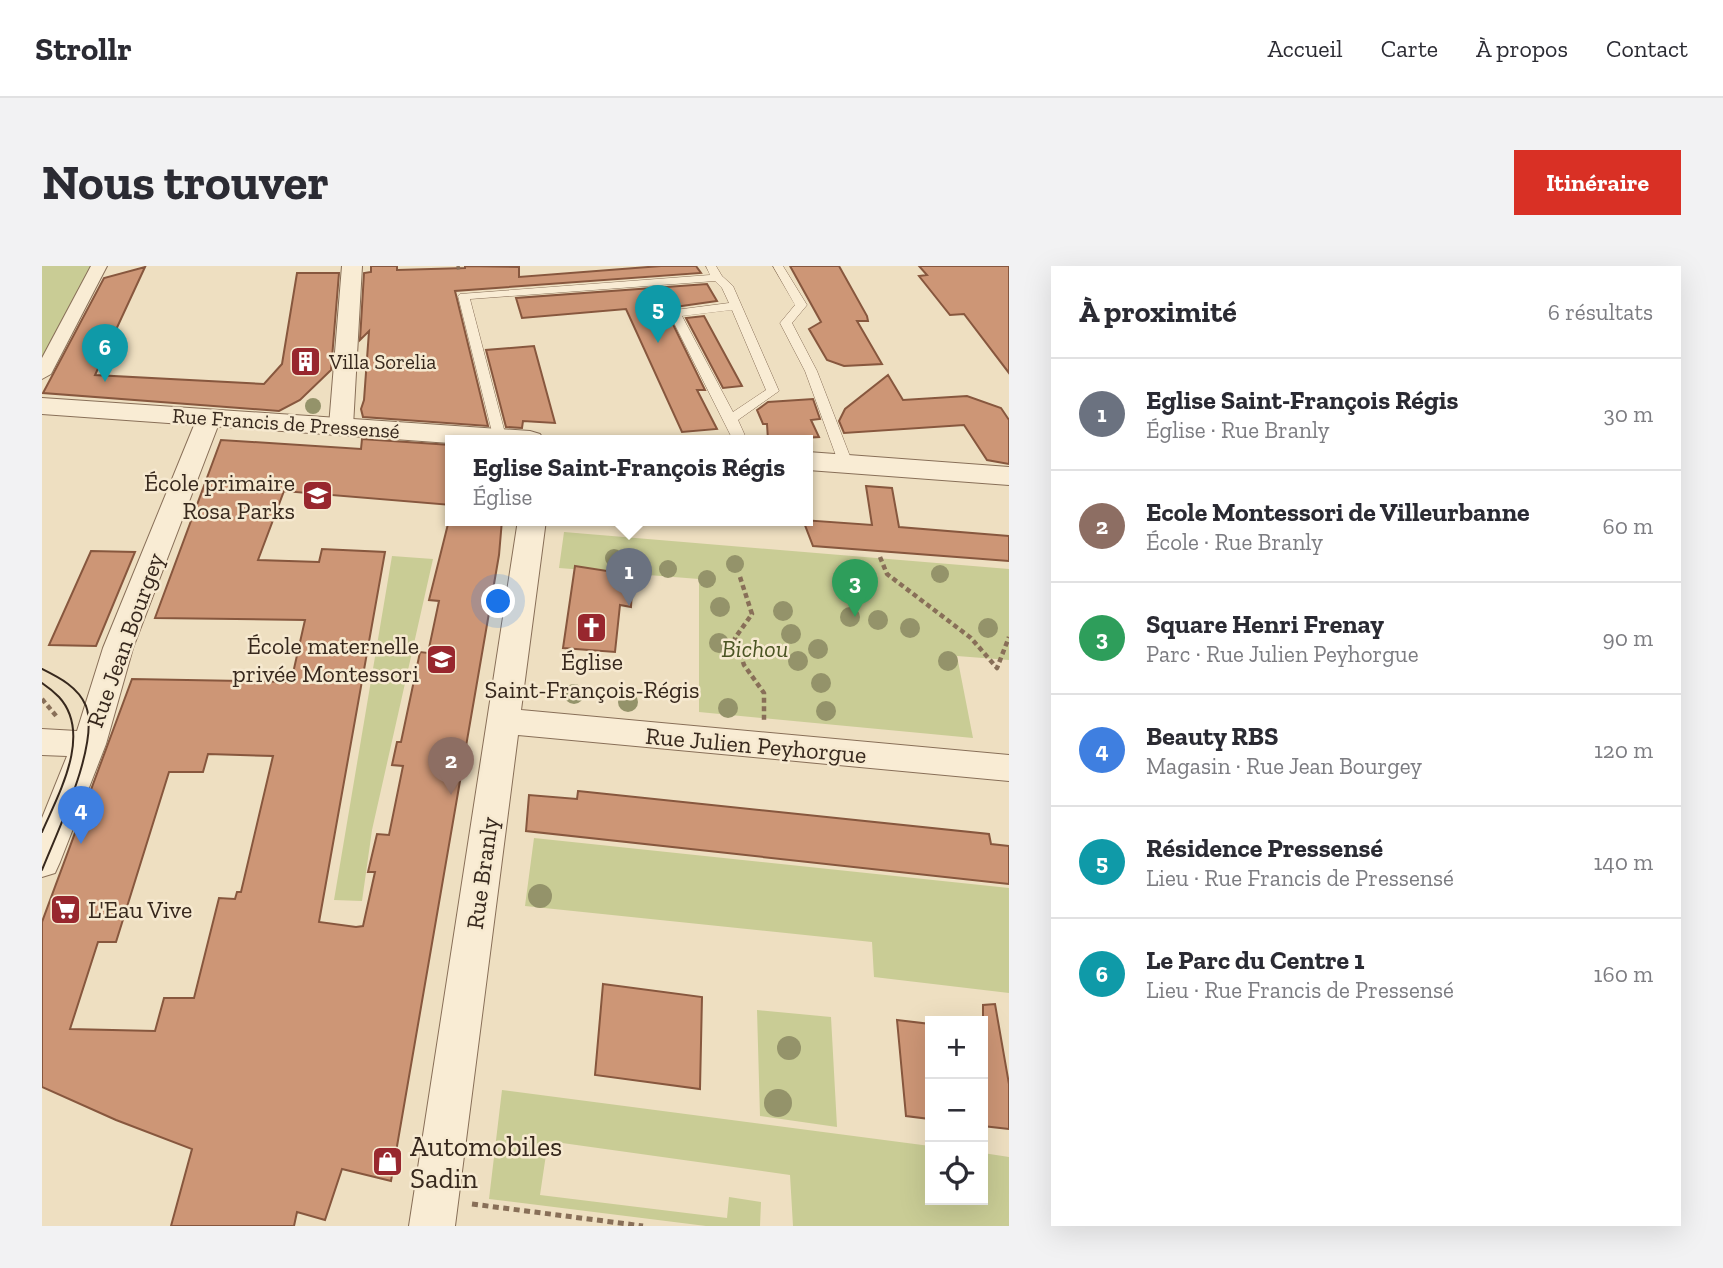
<!DOCTYPE html>
<html lang="fr">
<meta charset="utf-8">
<style>
body{margin:0;font-family:"Zilla Slab",serif;background:#f2f2f3;color:#2b2b33}
.controls{position:absolute;right:21px;bottom:21px;display:grid;overflow:hidden;border-radius:0px;box-shadow:0 7px 28px #0002}
.controls button{width:63px;height:63px;display:grid;place-items:center;padding:0;border:0;border-bottom:2px solid #e1e1e2;background:#fff;color:#2b2b33;font:35px sans-serif}
.you{position:absolute;left:457px;top:336px;width:24px;height:24px;margin:-18px;border:5px solid #fff;border-radius:50%;background:#1a73e8;box-shadow:0 0 0 10px #1a73e833}
.badge{display:grid;place-items:center;width:46px;height:46px;border-radius:50%;background:#d93025;color:#fff;font-size:23px;font-weight:700}
.pin{position:absolute;translate:-50% -58px;filter:drop-shadow(0 2px 4px #0008)}
.pin::after{content:'';position:absolute;top:37px;width:24px;height:21px;background:inherit;clip-path:polygon(0 0,100% 0,50% 100%)}
.popup{position:absolute;left:403px;top:169px;width:368px;height:91px;box-sizing:border-box;display:grid;place-content:center;border-radius:0px;background:#fff;filter:drop-shadow(0 2px 5px #0005);font-size:23px;white-space:nowrap;color:#7c7c81}
.popup b{font-size:26px;color:#2b2b33}
.popup::after{content:'';position:absolute;left:50%;top:100%;margin-left:-14px;border:14px solid transparent;border-top-color:#fff}
.list{margin:0;padding:0;list-style:none}
h2{display:flex;justify-content:space-between;align-items:center;height:91px;margin:0;padding:0 28px;font-size:30px}
h2 small{font-size:23px;font-weight:400;color:#7c7c81}
.list li{display:grid;grid-template-columns:46px 1fr auto;gap:21px;align-items:center;box-sizing:border-box;height:112px;padding:0 28px;border-top:2px solid #e1e1e2}
.list b{display:block;font-size:26px;white-space:nowrap}
.list p{margin:0;font-size:23px;white-space:nowrap;color:#7c7c81}
.list em{font-size:23px;font-style:normal;color:#7c7c81}
.icon{flex:none;width:38px;height:38px;fill:none;stroke:currentColor;stroke-width:2;stroke-linecap:round;stroke-linejoin:round}
.map{position:relative;flex:none;width:967px;height:960px;overflow:hidden;border-radius:0px}
header{display:flex;align-items:center;gap:42px;box-sizing:border-box;height:98px;padding:0 35px;background:#fff;border-bottom:2px solid #e1e1e2}
header strong{font-size:33px}
nav{display:flex;gap:38px;margin-inline-start:auto;font-size:24px}
.intro{display:flex;align-items:center;justify-content:space-between;box-sizing:border-box;height:168px;padding:0 42px}
h1{margin:0;font-size:49px}
.button{padding:18px 32px;border-radius:0px;background:#d93025;color:#fff;font-size:24px;font-weight:700}
main{display:flex;gap:42px;padding:0 42px}
aside{flex:1;background:#fff;border-radius:0px;box-shadow:0 7px 28px #0002}
.map>svg:first-child{display:block}
.green{fill:#c9cc95}
.building{fill:#cd9676;stroke:#87573e;stroke-width:2;fill-rule:evenodd}
.lines{fill:none;stroke-linecap:round;stroke-linejoin:round}
.service-casing{stroke:#886f58;stroke-width:1}
.pedestrian-casing{stroke:#886f58;stroke-width:2}
.minor-casing{stroke:#886f58;stroke-width:2}
.tertiary-casing{stroke:#886f58;stroke-width:2}
.path-far2{stroke:#886f58;stroke-width:3.5;stroke-dasharray:3.5 2.5;stroke-linecap:butt}
.path-far1{stroke:#886f58;stroke-width:4.5;stroke-dasharray:5 3.5;stroke-linecap:butt}
.path{stroke:#886f58;stroke-width:5;stroke-dasharray:6 4.5;stroke-linecap:butt}
.service{fill:#f9ecd4;fill-rule:evenodd}
.pedestrian{fill:#f9ecd4;fill-rule:evenodd}
.minor{fill:#f9ecd4;fill-rule:evenodd}
.tertiary{fill:#f9ecd4;fill-rule:evenodd}
.tram{stroke:#37281d;stroke-width:2}
.tree{fill:#94936a}
.labels{text-anchor:middle;dominant-baseline:central;stroke-width:5;stroke-linejoin:round;paint-order:stroke}
.far-poi-label{font-size:21px;fill:#37281d;stroke:#f6e9d0;text-anchor:start}
.far-street-label{font-size:21px;fill:#37281d;stroke:#f6e9d0}
.poi-label{font-size:24px;fill:#37281d;stroke:#f6e9d0;text-anchor:end}
.street-label{font-size:24px;fill:#37281d;stroke:#f6e9d0}
.park-label{font-size:24px;font-style:italic;fill:#4a5423;stroke:#f6e9d0}
.near-poi-label{font-size:28px;fill:#37281d;stroke:#f6e9d0;text-anchor:start}
</style>
<header>
<strong>Strollr</strong>
<nav><a>Accueil</a><a>Carte</a><a>À propos</a><a>Contact</a></nav>
</header>
<div class="intro"><h1>Nous trouver</h1><a class="button">Itinéraire</a></div>
<main>
<div class="map">
<svg width="967" height="960" viewBox="0 0 967 960">
<rect width="100%" height="100%" fill="#eedfc1"/>
<path class="green" d="M 0,0 L 49,0 L 0,98 Z
M 522,266 L 967,303 L 967,394 L 915,390 L 931,472 L 657,446 L 657,313 L 517,302 Z
M 350,290 L 391,293 L 330,564 L 320,635 L 292,634 Z
M 492,572 L 967,622 L 967,727 L 832,711 L 830,676 L 483,640 Z
M 715,744 L 789,751 L 795,861 L 718,850 Z
M 460,824 L 888,880 L 888,934 L 941,934 L 941,887 L 967,891 L 967,960 L 751,960 L 748,909 L 506,875 L 498,929 L 685,952 L 687,931 L 719,936 L 718,960 L 664,960 L 447,933 Z"/>
<path class="building" d="M 329,0 L 355,0 L 355,4 L 423,2 L 423,0 L 477,1 L 477,11 L 619,0 L 654,0 L 659,7 L 413,25 L 446,160 L 321,151 L 319,143 L 322,134 L 327,65 L 318,74 L 322,7 L 329,6 Z
M 748,0 L 797,0 L 825,50 L 826,55 L 815,55 L 840,98 L 802,100 L 785,94 L 767,63 L 779,56 Z
M 877,0 L 967,0 L 967,107 L 922,48 L 908,49 L 877,10 L 885,9 Z
M 103,1 L 53,109 L 222,118 L 240,98 L 255,7 L 297,7 L 289,104 L 258,134 L 237,145 L 1,127 L 62,12 Z
M 665,18 L 675,35 L 633,41 L 625,46 L 663,124 L 655,124 L 675,163 L 640,166 L 584,43 L 480,52 L 474,32 Z
M 662,50 L 700,120 L 681,122 L 644,52 Z
M 492,80 L 513,157 L 481,155 L 480,162 L 464,161 L 444,84 Z
M 846,109 L 861,134 L 925,130 L 959,142 L 967,154 L 967,198 L 945,194 L 922,159 L 802,167 L 797,155 L 803,143 Z
M 771,133 L 778,153 L 769,154 L 777,171 L 726,174 L 725,158 L 721,158 L 715,144 L 726,136 Z
M 320,173 L 409,179 L 409,239 L 242,225 L 216,294 L 277,296 L 280,283 L 343,286 L 277,656 L 314,661 L 321,660 L 333,606 L 326,606 L 335,568 L 347,569 L 361,500 L 350,499 L 355,476 L 359,476 L 378,386 L 386,387 L 397,335 L 387,334 L 407,254 L 460,254 L 457,289 L 349,915 L 300,903 L 283,954 L 255,946 L 252,960 L 129,960 L 150,883 L 74,854 L 0,821 L 0,656 L 90,413 L 249,416 L 263,354 L 113,352 L 179,174 L 319,183 ZM 166,488 L 231,490 L 199,626 L 195,626 L 193,633 L 177,632 L 152,732 L 122,732 L 113,765 L 28,763 L 56,676 L 74,676 L 127,506 L 161,506 Z
M 824,220 L 850,222 L 857,261 L 967,270 L 967,295 L 771,280 L 761,254 L 830,259 Z
M 49,285 L 93,286 L 54,380 L 7,379 Z
M 533,300 L 591,309 L 589,341 L 578,339 L 573,386 L 521,382 Z
M 536,525 L 947,568 L 949,578 L 967,580 L 967,618 L 484,565 L 487,529 L 535,533 Z
M 561,718 L 660,731 L 658,823 L 553,809 Z
M 953,738 L 967,818 L 967,863 L 941,860 L 941,739 Z
M 855,754 L 888,758 L 888,853 L 864,850 Z"/>
<g class="lines">
<defs>
<path id="service" d="M 664,0 L 674,0 L 680,10 L 691,20 L 737,125 L 696,154 L 705,174 L 691,174 L 627,47 L 633,44 L 687,37 L 680,22 L 673,15 L 428,33 L 464,171 L 462,174 L 452,174 L 416,30 L 418,28 L 668,9 ZM 690,44 L 724,124 L 691,146 L 640,50 Z
M 731,0 L 741,0 L 765,39 L 750,57 L 775,105 L 811,198 L 809,201 L 799,201 L 797,198 L 763,105 L 738,57 L 753,39 Z"/>
<path id="pedestrian" d="M 49,0 L 65,0 L 9,108 L 0,113 L 0,92 Z"/>
<path id="minor" d="M 300,0 L 320,0 L 311,160 L 308,165 L 299,167 L 290,165 L 287,160 Z
M 167,145 L 176,147 L 179,152 L 91,382 L 64,478 L 18,596 L 13,607 L 0,611 L 0,552 L 25,490 L 0,489 L 0,463 L 35,465 L 61,382 L 155,152 L 158,147 Z
M 476,254 L 504,254 L 479,444 L 967,489 L 967,515 L 476,469 L 413,960 L 367,960 Z"/>
<path id="tertiary" d="M 0,132 L 488,165 L 498,168 L 502,174 L 408,174 L 408,177 L 0,148 Z
M 766,186 L 967,201 L 967,219 L 766,204 Z"/>
</defs>
<use href="#service" class="service-casing"/>
<use href="#pedestrian" class="pedestrian-casing"/>
<use href="#minor" class="minor-casing"/>
<use href="#tertiary" class="tertiary-casing"/>
<path class="path-far2" d="M 416,0 L 417,6"/>
<path class="path-far1" d="M 838,291 L 845,308 L 929,372 L 955,402 L 967,371
M 698,311 L 710,348 L 693,372 L 702,399 L 722,427 L 722,454
M 0,433 L 15,451"/>
<path class="path" d="M 430,938 L 601,960"/>
<use href="#service" class="service"/>
<use href="#pedestrian" class="pedestrian"/>
<use href="#minor" class="minor"/>
<use href="#tertiary" class="tertiary"/>
<path class="tram" d="M 0,403 C 18,412 36,421 44,440 C 58,478 15,566 0,604
M 0,417 C 6,421 12,426 17,431 C 51,468 16,529 0,566"/>
</g>
<g class="tree">
<circle cx="271" cy="140" r="8"/>
<circle cx="572" cy="292" r="9"/>
<circle cx="693" cy="298" r="9"/>
<circle cx="592" cy="300" r="9"/>
<circle cx="626" cy="303" r="9"/>
<circle cx="898" cy="308" r="9"/>
<circle cx="665" cy="313" r="9"/>
<circle cx="678" cy="341" r="10"/>
<circle cx="741" cy="345" r="10"/>
<circle cx="808" cy="351" r="10"/>
<circle cx="836" cy="354" r="10"/>
<circle cx="868" cy="362" r="10"/>
<circle cx="946" cy="362" r="10"/>
<circle cx="749" cy="368" r="10"/>
<circle cx="677" cy="377" r="10"/>
<circle cx="776" cy="383" r="10"/>
<circle cx="756" cy="395" r="10"/>
<circle cx="906" cy="395" r="10"/>
<circle cx="779" cy="417" r="10"/>
<circle cx="532" cy="428" r="10"/>
<circle cx="586" cy="436" r="10"/>
<circle cx="686" cy="442" r="10"/>
<circle cx="784" cy="445" r="10"/>
<circle cx="498" cy="630" r="12"/>
<circle cx="747" cy="782" r="12"/>
<circle cx="736" cy="837" r="14"/>
</g>
<defs>
<symbol id="building-square" viewBox="-11 -11 22 22"><rect x="-9" y="-9" width="18" height="18" rx="4" fill="#98272e" stroke="#f6e9d0"/><path d="M-4-6H4V6H1V3H-1V6H-4ZM-2.5-4.3h1.7v1.8h-1.7ZM.8-4.3h1.7v1.8H.8ZM-2.5-1h1.7V.8h-1.7ZM.8-1h1.7V.8H.8Z" fill="#fff"/></symbol>
<symbol id="school-square" viewBox="-11 -11 22 22"><rect x="-9" y="-9" width="18" height="18" rx="4" fill="#98272e" stroke="#f6e9d0"/><path d="M0-5L7-2L0 1L-7-2ZM-4 1L0 2.5L4 1V4Q0 6-4 4Z" fill="#fff"/></symbol>
<symbol id="church-square" viewBox="-11 -11 22 22"><rect x="-9" y="-9" width="18" height="18" rx="4" fill="#98272e" stroke="#f6e9d0"/><path d="M-1.2-6h2.4v3.5h3.3v2.4h-3.3V6h-2.4V-.1h-3.3v-2.4h3.3Z" fill="#fff"/></symbol>
<symbol id="supermarket-square" viewBox="-11 -11 22 22"><rect x="-9" y="-9" width="18" height="18" rx="4" fill="#98272e" stroke="#f6e9d0"/><path d="M-6-5.5h2.5l.6 2H6L4.5 2H-2.5L-4.4-4H-6ZM-1.5 3.2a1.3 1.3 0 1 0 .1 0ZM3 3.2a1.3 1.3 0 1 0 .1 0Z" fill="#fff"/></symbol>
<symbol id="shop-square" viewBox="-11 -11 22 22"><rect x="-9" y="-9" width="18" height="18" rx="4" fill="#98272e" stroke="#f6e9d0"/><path d="M-5-2.5h2.3a2.7 3.5 0 0 1 5.4 0H5L5.5 6h-11ZM-1.5-2.5h3a1.5 2.3 0 0 0-3 0Z" fill="#fff"/></symbol>
</defs>
<g fill-rule="evenodd">
<use href="#building-square" x="246" y="78" width="35" height="35"/>
<use href="#school-square" x="258" y="212" width="35" height="35"/>
<use href="#church-square" x="532" y="344" width="35" height="35"/>
<use href="#school-square" x="382" y="376" width="35" height="35"/>
<use href="#supermarket-square" x="6" y="626" width="35" height="35"/>
<use href="#shop-square" x="328" y="878" width="35" height="35"/>
</g>
<g class="labels">
<g class="far-poi-label">
<text x="287" y="95">Villa Sorelia</text>
</g>
<g class="far-street-label">
<text transform="translate(244 157) rotate(4)">Rue Francis de Pressensé</text>
</g>
<g class="poi-label">
<text x="253" y="216">École primaire<tspan x="253" dy="28">Rosa Parks</tspan></text>
<text x="377" y="379">École maternelle<tspan x="377" dy="28">privée Montessori</tspan></text>
<text x="550" y="395" text-anchor="middle">Église<tspan x="550" dy="28">Saint-François-Régis</tspan></text>
<text x="46" y="643" text-anchor="start">L'Eau Vive</text>
</g>
<g class="street-label">
<text transform="translate(83 374) rotate(-70)">Rue Jean Bourgey</text>
<text transform="translate(714 479) rotate(5)">Rue Julien Peyhorgue</text>
<text transform="translate(440 607) rotate(-82)">Rue Branly</text>
</g>
<g class="park-label">
<text x="713" y="382">Bichou</text>
</g>
<g class="near-poi-label">
<text x="368" y="880">Automobiles<tspan x="368" dy="32">Sadin</tspan></text>
</g>
</g>
</svg>
<div class="controls">
<button>+</button>
<button>−</button>
<button><svg class="icon" aria-label="locate" viewBox="0 0 24 24"><circle cx="12" cy="12" r="6"/><path d="M12 2v4M12 18v4M2 12h4M18 12h4"/></svg></button>
</div>
<div class="you"></div>
<div class="pin badge" style="left:587px;top:340px;background:#6b7280">1</div>
<div class="popup"><b>Eglise Saint-François Régis</b>Église</div>
<div class="pin badge" style="left:409px;top:529px;background:#8d6e63">2</div>
<div class="pin badge" style="left:813px;top:351px;background:#2e9e5b">3</div>
<div class="pin badge" style="left:39px;top:578px;background:#3f7fe0">4</div>
<div class="pin badge" style="left:616px;top:77px;background:#0f9aa8">5</div>
<div class="pin badge" style="left:63px;top:116px;background:#0f9aa8">6</div>
</div>
<aside>
<h2>À proximité<small>6 résultats</small></h2>
<ul class="list">
<li><span class="badge" style="background:#6b7280">1</span><div><b>Eglise Saint-François Régis</b><p>Église · Rue Branly</p></div><em>30 m</em></li>
<li><span class="badge" style="background:#8d6e63">2</span><div><b>Ecole Montessori de Villeurbanne</b><p>École · Rue Branly</p></div><em>60 m</em></li>
<li><span class="badge" style="background:#2e9e5b">3</span><div><b>Square Henri Frenay</b><p>Parc · Rue Julien Peyhorgue</p></div><em>90 m</em></li>
<li><span class="badge" style="background:#3f7fe0">4</span><div><b>Beauty RBS</b><p>Magasin · Rue Jean Bourgey</p></div><em>120 m</em></li>
<li><span class="badge" style="background:#0f9aa8">5</span><div><b>Résidence Pressensé</b><p>Lieu · Rue Francis de Pressensé</p></div><em>140 m</em></li>
<li><span class="badge" style="background:#0f9aa8">6</span><div><b>Le Parc du Centre 1</b><p>Lieu · Rue Francis de Pressensé</p></div><em>160 m</em></li>
</ul>
</aside>
</main>
